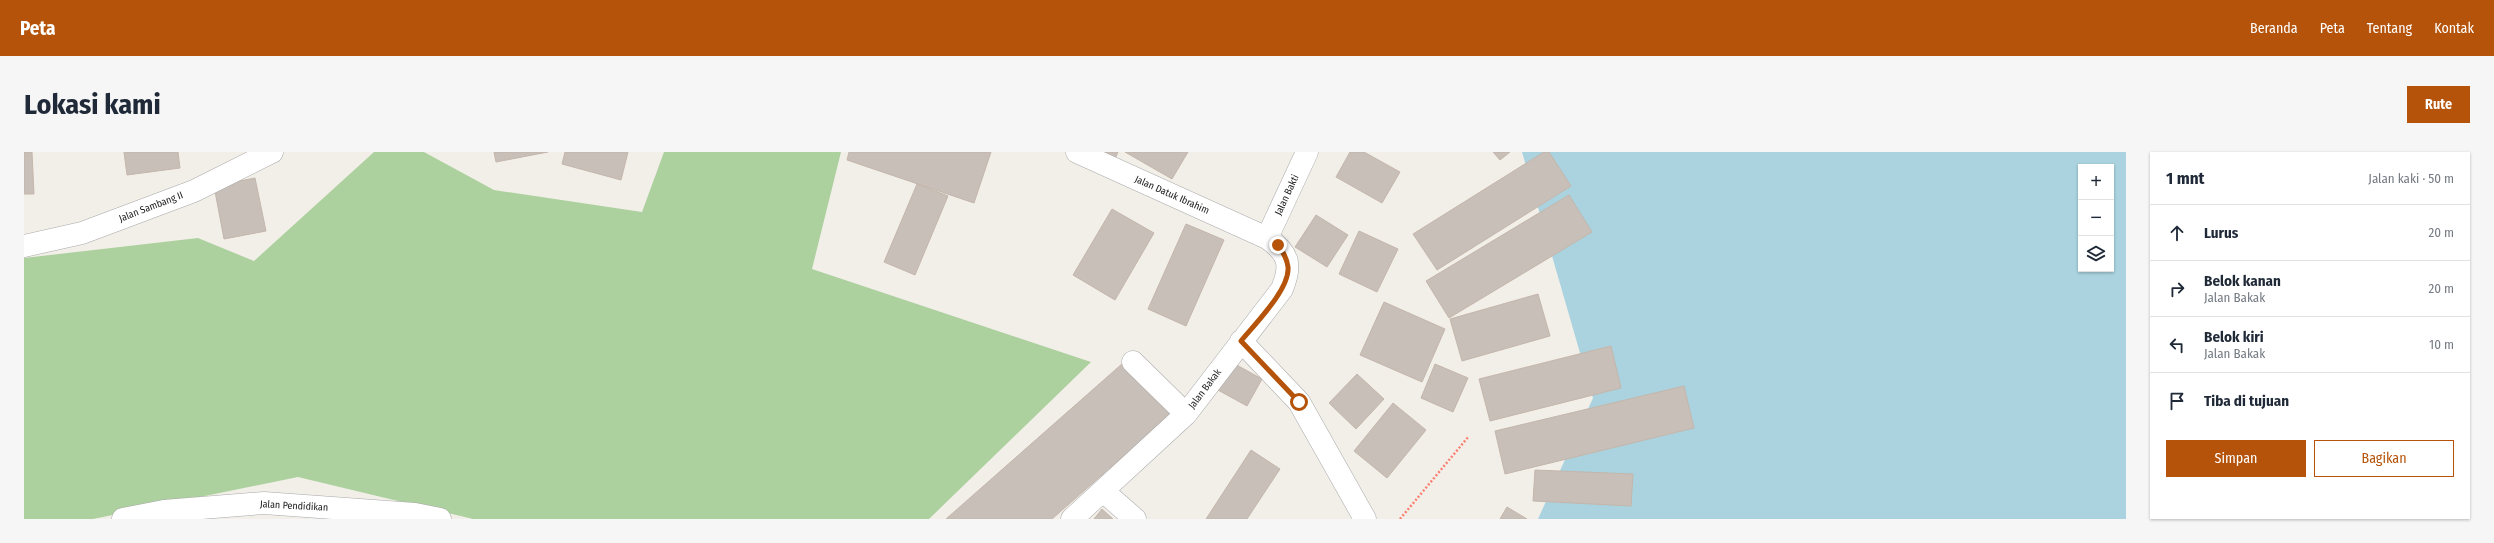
<!DOCTYPE html>
<html lang="id">
<meta charset="utf-8">
<style>
body{margin:0;font-family:"Fira Sans Condensed",sans-serif;background:#f6f6f7;color:#1f2937}
.controls{position:absolute;right:12px;top:12px;display:grid;overflow:hidden;border-radius:0px;box-shadow:0 1px 3px #0004}
.controls button{width:36px;height:36px;display:grid;place-items:center;padding:0;border:0;border-bottom:1px solid #e0e1e3;background:#fff;color:#1f2937;font:20px sans-serif}
.stop{position:absolute;width:12px;height:12px;margin:-9px;border:3px solid #b45309;border-radius:50%;background:#fff}
.stop.end{background:#b45309;border-color:#fff;box-shadow:0 1px 4px #0008}
.list{margin:0;padding:0;list-style:none}
h2{display:flex;justify-content:space-between;align-items:center;height:52px;margin:0;padding:0 16px;font-size:17px}
h2 small{font-size:13px;font-weight:400;color:#747a83}
.list li{display:grid;grid-template-columns:26px 1fr auto;gap:12px;align-items:center;box-sizing:border-box;height:56px;padding:0 16px;border-top:1px solid #e0e1e3}
.list b{display:block;font-size:15px;white-space:nowrap}
.list p{margin:0;font-size:13px;white-space:nowrap;color:#747a83}
.list em{font-size:13px;font-style:normal;color:#747a83}
.actions{display:flex;gap:8px;padding:12px 16px}
.actions a{flex:1;padding:9px 0;border:1px solid #b45309;border-radius:0px;text-align:center;font-size:14px;color:#b45309}
.actions .main{background:#b45309;color:#fff}
.icon{flex:none;width:22px;height:22px;fill:none;stroke:currentColor;stroke-width:2;stroke-linecap:round;stroke-linejoin:round}
.map{position:relative;flex:none;width:2102px;height:367px;overflow:hidden;border-radius:0px}
header{display:flex;align-items:center;gap:24px;box-sizing:border-box;height:56px;padding:0 20px;background:#b45309;color:#fff}
header strong{font-size:19px}
nav{display:flex;gap:22px;margin-inline-start:auto;font-size:14px}
.intro{display:flex;align-items:center;justify-content:space-between;box-sizing:border-box;height:96px;padding:0 24px}
h1{margin:0;font-size:28px}
.button{padding:10px 18px;border-radius:0px;background:#b45309;color:#fff;font-size:14px;font-weight:700}
main{display:flex;gap:24px;padding:0 24px}
aside{flex:1;background:#fff;border-radius:0px;box-shadow:0 1px 3px #0004}
.map>svg:first-child{display:block}
.forest{fill:#add19e}
.water{fill:#aad3df;fill-rule:evenodd}
.building{fill:#c7bfb8;stroke:#c4b6ab}
.lines{fill:none;stroke-linecap:round;stroke-linejoin:round}
.street-casing{stroke:#a9a9a9;stroke-width:23}
.path{stroke:#fa8072;stroke-width:2.5;stroke-dasharray:2 2;stroke-linecap:butt}
.street{stroke:#fff;stroke-width:22}
.route{stroke:#b45309;stroke-width:5}
.labels{text-anchor:middle;dominant-baseline:central;stroke-width:3;stroke-linejoin:round;paint-order:stroke}
.street-label{font-size:10px;fill:#222;stroke:#fff}
</style>
<header>
<strong>Peta</strong>
<nav><a>Beranda</a><a>Peta</a><a>Tentang</a><a>Kontak</a></nav>
</header>
<div class="intro"><h1>Lokasi kami</h1><a class="button">Rute</a></div>
<main>
<div class="map">
<svg width="2102" height="367" viewBox="0 0 2102 367">
<rect width="100%" height="100%" fill="#f2efe9"/>
<path class="forest" d="M 350,0 L 400,0 L 470,38 L 618,60 L 640,0 L 817,0 L 788,117 L 1067,210 L 905,367 L 449,367 L 274,325 L 69,367 L 0,367 L 0,106 L 174,86 L 230,109 Z"/>
<path class="water" d="M 1498,0 L 2102,0 L 2102,367 L 1514,367 L 1569,246 ZM 2057,15 L 2087,15 L 2087,117 L 2057,117 Z"/>
<path class="building" d="M 0,0 L 8,0 L 10,42 L 0,42 Z
M 100,0 L 154,0 L 156,16 L 103,23 Z
M 470,0 L 524,0 L 472,10 Z
M 541,0 L 604,0 L 597,28 L 538,12 Z
M 825,0 L 967,0 L 950,51 L 823,8 Z
M 1074,0 L 1094,0 L 1091,7 Z
M 1101,0 L 1164,0 L 1148,27 Z
M 1326,0 L 1340,0 L 1376,20 L 1358,51 L 1312,25 Z
M 1469,0 L 1486,0 L 1476,8 Z
M 1520,0 L 1525,0 L 1547,34 L 1413,118 L 1389,82 Z
M 231,26 L 242,79 L 200,87 L 190,34 Z
M 893,32 L 924,44 L 891,123 L 860,110 Z
M 1545,43 L 1568,80 L 1425,166 L 1402,129 Z
M 1088,57 L 1130,81 L 1091,148 L 1049,123 Z
M 1292,63 L 1324,83 L 1303,115 L 1271,95 Z
M 1162,72 L 1200,88 L 1162,174 L 1124,157 Z
M 1335,79 L 1374,97 L 1353,140 L 1315,122 Z
M 1514,142 L 1526,184 L 1438,209 L 1426,167 Z
M 1360,150 L 1421,177 L 1398,230 L 1336,203 Z
M 1587,194 L 1597,236 L 1466,269 L 1455,227 Z
M 1099,211 L 1146,263 L 1028,367 L 922,367 Z
M 1209,211 L 1238,227 L 1223,254 L 1194,238 Z
M 1411,212 L 1444,226 L 1429,260 L 1397,246 Z
M 1333,222 L 1360,247 L 1332,277 L 1305,251 Z
M 1660,234 L 1670,276 L 1481,322 L 1471,279 Z
M 1369,251 L 1402,278 L 1363,326 L 1330,299 Z
M 1227,298 L 1256,317 L 1223,367 L 1182,367 Z
M 1511,318 L 1609,322 L 1607,354 L 1509,349 Z
M 1483,355 L 1503,367 L 1476,367 Z
M 1078,357 L 1089,367 L 1070,367 Z"/>
<g class="lines">
<defs>
<path id="street" d="M 1243,86 L 1283,0
M 0,94 L 58,81 L 170,39 L 248,0
M 1217,189 L 1275,250 L 1341,367
M 1109,210 L 1162,262
M 1079,339 L 1111,367
M 99,367 L 140,359 L 240,351 L 391,362 L 416,367
M 1048,367 L 1162,262 L 1258,137 C 1268,113 1265,101 1243,86 L 1053,0"/>
</defs>
<use href="#street" class="street-casing"/>
<path class="path" d="M 1376,367 L 1445,284"/>
<use href="#street" class="street"/>
</g>
<g class="lines">
<path class="route" d="M 1254,93 C 1259,100 1263,106 1264,115 C 1266,137 1231,172 1217,189 L 1275,250"/>
</g>
<g class="labels">
<g class="street-label">
<text transform="translate(1148 43) rotate(24)">Jalan Datuk Ibrahim</text>
<text transform="translate(1263 43) rotate(-65)">Jalan Bakti</text>
<text transform="translate(127 55) rotate(-21)">Jalan Sambang II</text>
<text transform="translate(1181 237) rotate(-53)">Jalan Bakak</text>
<text transform="translate(270 354) rotate(3)">Jalan Pendidikan</text>
</g>
</g>
</svg>
<div class="controls">
<button>+</button>
<button>−</button>
<button><svg class="icon" aria-label="layers" viewBox="0 0 24 24"><path d="M12 4l9 5-9 5-9-5zM3 14l9 5 9-5"/></svg></button>
</div>
<div class="stop" style="left:1275px;top:250px"></div>
<div class="stop end" style="left:1254px;top:93px"></div>
</div>
<aside>
<h2>1 mnt<small>Jalan kaki · 50 m</small></h2>
<ul class="list">
<li><svg class="icon" aria-label="ahead" viewBox="0 0 24 24"><path d="M12 20V5M6 11l6-6 6 6"/></svg><div><b>Lurus</b></div><em>20 m</em></li>
<li><svg class="icon" aria-label="right" viewBox="0 0 24 24"><path d="M7 20v-9h11M14 6l5 5-5 5"/></svg><div><b>Belok kanan</b><p>Jalan Bakak</p></div><em>20 m</em></li>
<li><svg class="icon" aria-label="left" viewBox="0 0 24 24"><path d="M17 20v-9H6M10 6l-5 5 5 5"/></svg><div><b>Belok kiri</b><p>Jalan Bakak</p></div><em>10 m</em></li>
<li><svg class="icon" aria-label="arrive" viewBox="0 0 24 24"><path d="M6 21V4h12l-3 4 3 4H6"/></svg><div><b>Tiba di tujuan</b></div></li>
</ul>
<div class="actions"><a class="main">Simpan</a><a>Bagikan</a></div>
</aside>
</main>
